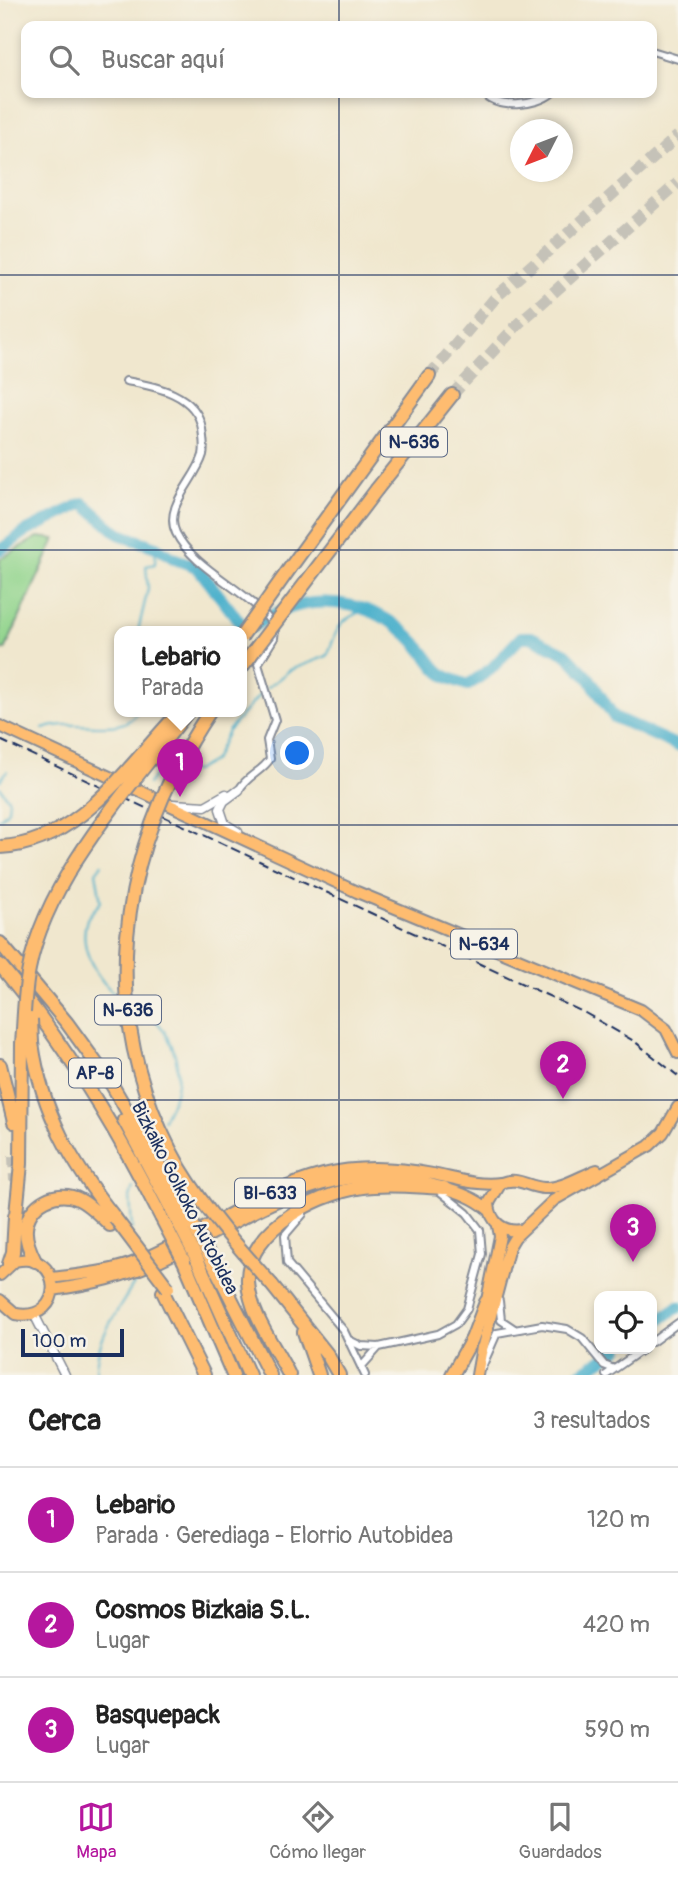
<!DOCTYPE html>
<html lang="es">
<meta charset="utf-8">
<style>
body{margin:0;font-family:Pangolin,sans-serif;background:#f6f6f6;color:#222}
.controls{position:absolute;right:21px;bottom:21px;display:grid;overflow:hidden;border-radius:14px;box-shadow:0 4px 10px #0003}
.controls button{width:63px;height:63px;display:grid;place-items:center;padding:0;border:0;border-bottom:2px solid #e0e0e0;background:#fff;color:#222;font:35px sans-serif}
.compass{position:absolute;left:510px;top:119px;width:63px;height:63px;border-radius:50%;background:#fff;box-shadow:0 4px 10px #0003;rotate:228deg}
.scale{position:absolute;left:21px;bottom:18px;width:103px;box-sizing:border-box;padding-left:7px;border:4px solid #1b2f5e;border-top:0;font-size:19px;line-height:24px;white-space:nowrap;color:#1b2f5e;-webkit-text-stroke:5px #f7f3e8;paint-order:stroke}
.you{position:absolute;left:298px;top:754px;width:24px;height:24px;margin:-18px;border:5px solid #fff;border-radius:50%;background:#1a73e8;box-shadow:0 0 0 10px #1a73e833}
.badge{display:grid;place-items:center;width:46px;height:46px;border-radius:50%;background:#b5179e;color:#fff;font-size:23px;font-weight:700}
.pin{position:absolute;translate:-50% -58px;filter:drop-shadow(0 2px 4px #0008)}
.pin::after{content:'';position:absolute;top:37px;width:24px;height:21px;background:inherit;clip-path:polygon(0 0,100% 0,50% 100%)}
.popup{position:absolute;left:114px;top:626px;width:133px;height:91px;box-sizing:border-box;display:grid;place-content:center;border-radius:14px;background:#fff;filter:drop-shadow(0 2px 5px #0005);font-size:23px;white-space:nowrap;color:#767676}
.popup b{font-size:26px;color:#222}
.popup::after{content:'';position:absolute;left:50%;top:100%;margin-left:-14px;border:14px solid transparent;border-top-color:#fff}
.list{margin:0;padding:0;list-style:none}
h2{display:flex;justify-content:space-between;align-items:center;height:91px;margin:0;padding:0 28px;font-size:30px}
h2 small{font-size:23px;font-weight:400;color:#767676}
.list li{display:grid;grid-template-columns:46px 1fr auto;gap:21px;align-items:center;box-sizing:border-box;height:105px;padding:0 28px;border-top:2px solid #e0e0e0}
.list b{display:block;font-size:26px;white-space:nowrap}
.list p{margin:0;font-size:23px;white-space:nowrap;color:#767676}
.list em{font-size:23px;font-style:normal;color:#767676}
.icon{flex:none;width:38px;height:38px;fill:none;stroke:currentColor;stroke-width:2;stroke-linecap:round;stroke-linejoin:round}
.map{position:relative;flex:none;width:678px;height:1375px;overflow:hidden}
.search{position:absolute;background:#fff;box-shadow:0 4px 10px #0003;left:21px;right:21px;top:21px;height:77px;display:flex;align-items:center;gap:18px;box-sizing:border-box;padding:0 24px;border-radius:14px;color:#767676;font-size:26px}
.sheet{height:406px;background:#fff}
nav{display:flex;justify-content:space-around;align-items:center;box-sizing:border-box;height:98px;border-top:2px solid #e0e0e0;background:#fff;font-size:19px;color:#767676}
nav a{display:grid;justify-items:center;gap:4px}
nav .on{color:#b5179e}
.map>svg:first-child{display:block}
.green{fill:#91d48c;stroke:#568275;stroke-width:2}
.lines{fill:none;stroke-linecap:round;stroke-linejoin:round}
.stream{stroke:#4db1cc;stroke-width:2}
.river{stroke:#4db1cc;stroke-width:12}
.motorway-tunnel{stroke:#c5c2b8;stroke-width:12;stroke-dasharray:12 6;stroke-linecap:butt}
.minor-casing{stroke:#868b96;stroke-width:10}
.tertiary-casing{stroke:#868b96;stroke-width:11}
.primary-casing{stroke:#868b96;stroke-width:14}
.trunk-casing{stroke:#868b96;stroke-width:14}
.motorway-casing{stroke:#868b96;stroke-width:16}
.minor{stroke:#fff;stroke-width:6}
.tertiary{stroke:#fff;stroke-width:8}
.primary{stroke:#febc70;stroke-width:10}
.trunk{stroke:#febc70;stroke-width:10}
.motorway{stroke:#febc70;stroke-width:12}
.rail{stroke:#1b2f5e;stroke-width:2;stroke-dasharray:10 5;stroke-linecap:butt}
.motorway-bridge-casing{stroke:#868b96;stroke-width:16;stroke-linecap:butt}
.motorway-bridge{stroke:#febc70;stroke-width:12}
.grid{fill:none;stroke:#1b2f5e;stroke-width:2;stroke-opacity:0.55}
.labels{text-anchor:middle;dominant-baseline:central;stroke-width:5;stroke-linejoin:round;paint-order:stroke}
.shield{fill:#f7f3e8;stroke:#5d6a87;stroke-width:2}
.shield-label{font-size:18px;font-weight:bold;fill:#1b2f5e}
.street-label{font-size:19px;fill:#1b2f5e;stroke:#f7f3e8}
</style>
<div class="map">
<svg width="678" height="1375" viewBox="0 0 678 1375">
<rect width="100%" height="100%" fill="#f7f3e8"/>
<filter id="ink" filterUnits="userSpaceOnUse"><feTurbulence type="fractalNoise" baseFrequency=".0143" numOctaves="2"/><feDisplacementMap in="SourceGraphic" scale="14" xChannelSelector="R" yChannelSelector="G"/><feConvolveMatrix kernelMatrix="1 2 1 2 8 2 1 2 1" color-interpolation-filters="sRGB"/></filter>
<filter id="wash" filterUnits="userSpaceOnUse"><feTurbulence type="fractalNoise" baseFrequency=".00686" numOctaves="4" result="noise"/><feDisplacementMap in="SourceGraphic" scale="28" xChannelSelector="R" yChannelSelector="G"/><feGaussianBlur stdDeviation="1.57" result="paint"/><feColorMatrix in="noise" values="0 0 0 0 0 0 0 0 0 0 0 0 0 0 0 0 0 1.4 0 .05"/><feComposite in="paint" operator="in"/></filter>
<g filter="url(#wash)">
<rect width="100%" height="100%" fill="#f0e7ce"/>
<path class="green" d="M 38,537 L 55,539 L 5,650 L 0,648 L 0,559 Z"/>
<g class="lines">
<path class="stream" d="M 138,631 L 148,589 L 146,566 L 155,564 L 156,547
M 267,688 L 290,670 L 327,656 C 339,628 334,622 367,609
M 43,729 C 76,716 122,740 138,711
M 183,770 L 195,771 L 214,760 L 228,731 L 263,691
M 0,781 L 7,771
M 148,784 L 159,769 L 170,767
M 0,787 L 9,800 L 8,810 L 0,819
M 102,864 L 96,872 L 101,902 C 97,907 90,913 87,919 C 77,948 98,982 120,998
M 134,1006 C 164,1018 183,1055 176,1089 C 175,1099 167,1110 163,1120
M 132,1229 L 130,1197 L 133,1187
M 96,1375 C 95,1338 117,1313 135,1282"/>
<path class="river" d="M 0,550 L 25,532 L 83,503 L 119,534 L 156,547 L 175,559 L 197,567 L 246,630 C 258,625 267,617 279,612 C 326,592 381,605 416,643 C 440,670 431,673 468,685 L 491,669 L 521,637 L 531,637 L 566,654 L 589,678 L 614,717 L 678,746
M 652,1325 L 678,1307
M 578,1375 L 618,1349"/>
</g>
</g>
<g filter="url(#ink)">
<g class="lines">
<path class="motorway-tunnel" d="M 429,376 L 496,297 L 678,136
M 452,395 L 520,322 L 678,183
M 14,1156 L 15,1181"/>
<defs>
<path id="minor" d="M 652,51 L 678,59
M 484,93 C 496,110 537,106 552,93
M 126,381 C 155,386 197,394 202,429 C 203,438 205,446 203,455 C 196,480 163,506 176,533 C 195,572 255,592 275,629 L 274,638 L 258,664 L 275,720 L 267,740 L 270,759 C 262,772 247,775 239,790
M 303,1214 L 285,1235 L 287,1263 L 344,1331 L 365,1375
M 499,1301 L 501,1320 L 513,1328
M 349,1340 L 361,1346 L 379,1347 L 438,1334 L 456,1324 L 467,1309 L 482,1254 L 480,1230 L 467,1213 L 437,1189
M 652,1342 L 678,1323
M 362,1366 L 378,1348
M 482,1367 L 497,1333 L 542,1325 L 567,1329 L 582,1338 L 604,1365 L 614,1369
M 606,1375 L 643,1349"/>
<path id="tertiary" d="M 173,804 L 205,806 L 226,794
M 238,832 L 225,824 L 220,809 L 224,801 L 239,790
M 34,1314 L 65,1375"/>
<path id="primary" d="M 0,1275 L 15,1261 C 63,1249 67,1323 16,1314 L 0,1300
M 52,1278 C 82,1274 112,1272 140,1260 C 202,1234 257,1191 323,1174 C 359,1165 397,1167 433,1174 C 457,1179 476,1186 501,1183
M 53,1290 C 91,1284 126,1277 161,1260 C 251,1219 330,1151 437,1186 C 457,1192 473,1196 489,1210"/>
<path id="trunk" d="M 0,726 L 357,892 L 641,1010 L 666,1029 L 678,1053
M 522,1230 C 503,1233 490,1222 489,1203 L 501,1183 C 518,1176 527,1187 544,1188 C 561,1189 581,1176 597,1170
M 485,1310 L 500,1236 L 498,1226
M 481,1353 L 509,1247 L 515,1237 L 554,1200 L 649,1146 L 663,1133 L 678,1107
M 477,1375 L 482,1347"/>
<path id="motorway" d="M 377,489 L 452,395
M 290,568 L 429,376
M 0,943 L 67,1023 L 112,1085 L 184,1208
M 0,965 C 64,1042 116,1128 161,1217
M 32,1043 C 42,1113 72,1164 115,1218
M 0,1065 L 14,1122
M 124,1120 L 173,1212
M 15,1224 L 21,1164 L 22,1044
M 208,1253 L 270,1375
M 197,1259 L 249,1375
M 35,1261 C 30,1251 25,1240 26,1229 C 28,1203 57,1188 80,1200 C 91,1206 101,1216 110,1225
M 184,1261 L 233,1375
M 9,1264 L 13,1252 L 15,1216
M 272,1285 L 327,1354 L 339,1375
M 163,1292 L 204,1375
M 304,1332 L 319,1375
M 289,1375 C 275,1346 250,1315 248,1282 C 245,1227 327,1188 374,1186 C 397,1184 421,1187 444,1188
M 452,1375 L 472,1339 L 486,1302"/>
</defs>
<use href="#minor" class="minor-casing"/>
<use href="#tertiary" class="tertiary-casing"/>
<use href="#primary" class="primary-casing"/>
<use href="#trunk" class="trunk-casing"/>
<use href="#motorway" class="motorway-casing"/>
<use href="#minor" class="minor"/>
<use href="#tertiary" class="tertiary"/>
<use href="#primary" class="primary"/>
<use href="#trunk" class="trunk"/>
<use href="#motorway" class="motorway"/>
<path class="rail" d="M 0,740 L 585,1013 L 634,1041 L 678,1076"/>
<defs>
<path id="motorway-bridge" d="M 241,637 L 290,568
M 241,668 L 377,489
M 210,711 C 116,852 93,1017 180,1168 C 206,1211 239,1248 272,1285
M 0,847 C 77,844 125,770 173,719
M 31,1019 L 32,1043
M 22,1044 C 24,1019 24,993 29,969 C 47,875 132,786 188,711
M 184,1208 L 208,1253
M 173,1212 L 197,1259
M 161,1217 L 184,1261
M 115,1218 L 168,1288"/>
</defs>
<use href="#motorway-bridge" class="motorway-bridge-casing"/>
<use href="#motorway-bridge" class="motorway-bridge"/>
</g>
</g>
<path class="grid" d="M 339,0 L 339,26M 339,93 L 339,1375M 0,275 L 678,275M 0,550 L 678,550M 0,825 L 678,825M 0,1100 L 678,1100"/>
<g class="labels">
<g class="shield">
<rect x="381" y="427.5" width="66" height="29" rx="5"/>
<rect x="451" y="929.5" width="66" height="29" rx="5"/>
<rect x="95" y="995.5" width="66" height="29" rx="5"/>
<rect x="69" y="1058.5" width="52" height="29" rx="5"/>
<rect x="235" y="1178.5" width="70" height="29" rx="5"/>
</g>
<g class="shield-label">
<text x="414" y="442">N-636</text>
<text x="484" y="944">N-634</text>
<text x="128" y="1010">N-636</text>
<text x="95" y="1073">AP-8</text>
<text x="270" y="1193">BI-633</text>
</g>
<g class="street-label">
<text transform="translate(185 1198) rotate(63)">Bizkaiko Golkoko Autobidea</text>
</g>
</g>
</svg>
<div class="controls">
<button><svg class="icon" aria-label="locate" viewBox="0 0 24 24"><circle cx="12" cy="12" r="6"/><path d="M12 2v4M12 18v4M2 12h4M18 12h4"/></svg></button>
</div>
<svg class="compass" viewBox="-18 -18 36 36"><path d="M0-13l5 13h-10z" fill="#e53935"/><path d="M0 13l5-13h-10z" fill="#767676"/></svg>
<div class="scale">100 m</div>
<div class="you"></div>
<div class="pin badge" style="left:180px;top:797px">1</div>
<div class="popup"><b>Lebario</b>Parada</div>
<div class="pin badge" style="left:563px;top:1099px">2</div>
<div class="pin badge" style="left:633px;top:1262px">3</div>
<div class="search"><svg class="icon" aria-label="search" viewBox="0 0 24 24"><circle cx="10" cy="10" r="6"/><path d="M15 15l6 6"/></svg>Buscar aquí</div>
</div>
<section class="sheet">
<h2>Cerca<small>3 resultados</small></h2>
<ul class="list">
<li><span class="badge">1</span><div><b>Lebario</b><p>Parada · Gerediaga - Elorrio Autobidea</p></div><em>120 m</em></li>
<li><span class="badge">2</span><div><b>Cosmos Bizkaia S.L.</b><p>Lugar</p></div><em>420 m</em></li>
<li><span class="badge">3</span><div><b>Basquepack</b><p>Lugar</p></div><em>590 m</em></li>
</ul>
</section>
<nav>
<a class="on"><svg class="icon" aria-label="map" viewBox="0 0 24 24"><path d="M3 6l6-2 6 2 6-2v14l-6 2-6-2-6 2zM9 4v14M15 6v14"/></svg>Mapa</a>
<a><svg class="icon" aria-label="directions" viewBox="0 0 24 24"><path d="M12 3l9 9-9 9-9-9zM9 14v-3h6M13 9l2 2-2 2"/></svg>Cómo llegar</a>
<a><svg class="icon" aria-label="saved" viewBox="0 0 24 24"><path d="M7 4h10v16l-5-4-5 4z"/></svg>Guardados</a>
</nav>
